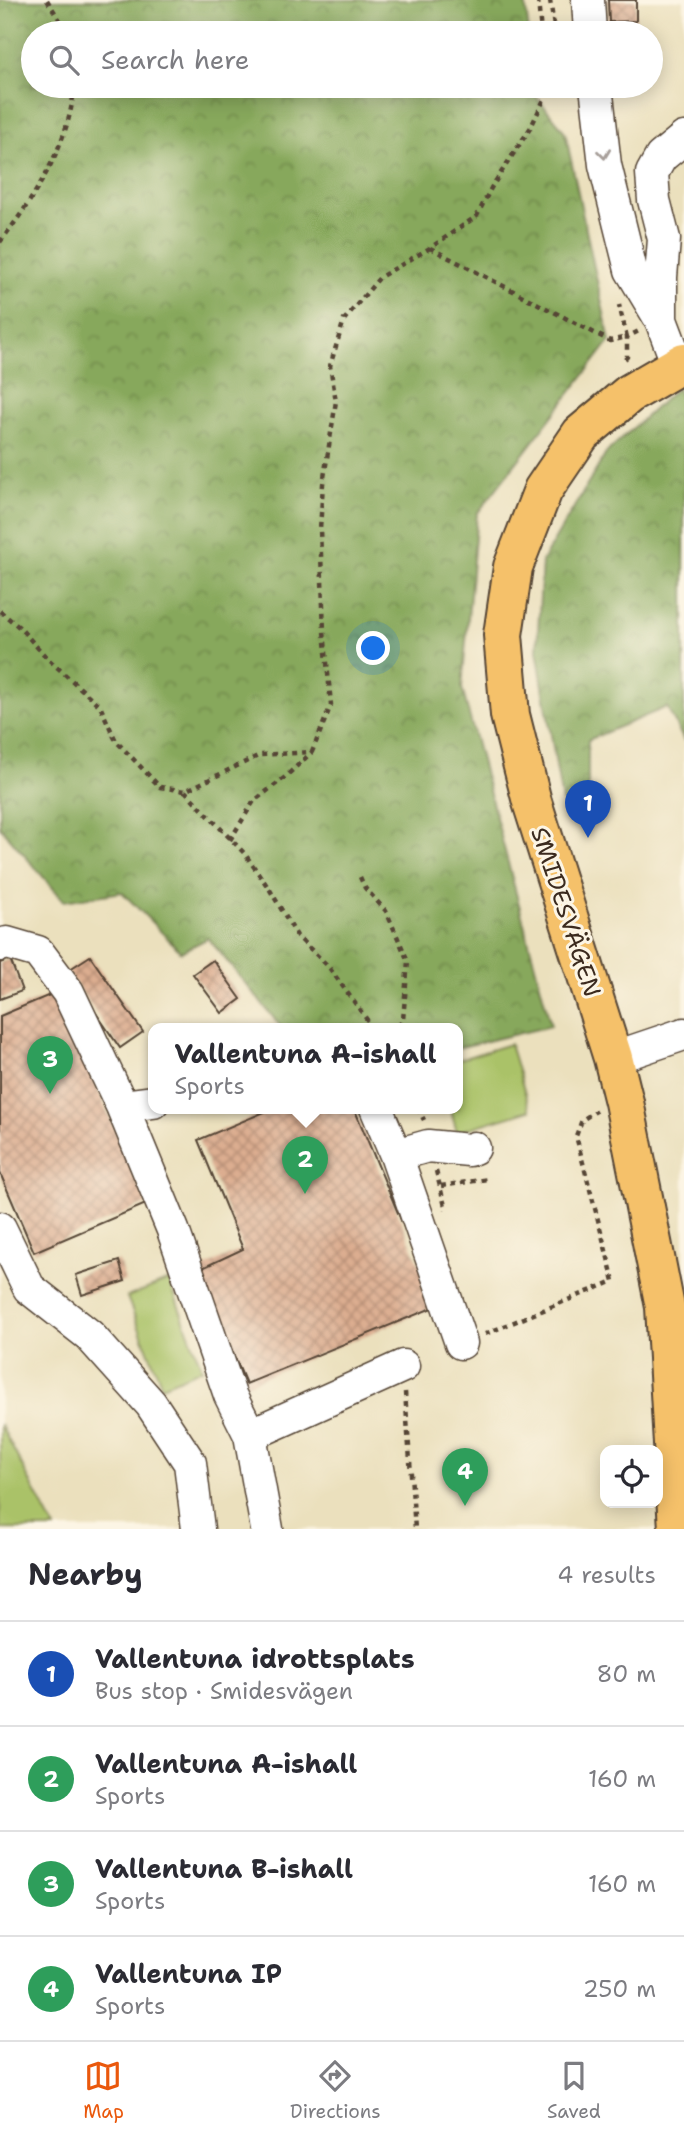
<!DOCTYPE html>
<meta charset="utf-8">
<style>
body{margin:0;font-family:"Shantell Sans",sans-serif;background:#f7f7f7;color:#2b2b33}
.controls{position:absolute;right:21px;bottom:21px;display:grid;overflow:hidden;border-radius:14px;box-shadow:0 4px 18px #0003}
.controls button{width:63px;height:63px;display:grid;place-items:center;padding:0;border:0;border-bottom:2px solid #e1e1e2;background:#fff;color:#2b2b33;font:35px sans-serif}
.you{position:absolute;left:374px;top:649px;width:24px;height:24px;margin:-18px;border:5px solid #fff;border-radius:50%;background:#1a73e8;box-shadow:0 0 0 10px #1a73e833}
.badge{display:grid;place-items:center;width:46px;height:46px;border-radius:50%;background:#ea580c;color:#fff;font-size:23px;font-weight:700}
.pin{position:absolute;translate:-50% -58px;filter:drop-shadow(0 2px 4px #0008)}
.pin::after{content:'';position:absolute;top:37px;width:24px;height:21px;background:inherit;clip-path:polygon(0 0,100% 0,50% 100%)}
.popup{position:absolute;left:148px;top:1023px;width:315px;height:91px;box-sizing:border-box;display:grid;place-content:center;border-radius:14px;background:#fff;filter:drop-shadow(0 2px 5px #0005);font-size:23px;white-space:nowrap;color:#7c7c81}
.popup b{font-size:26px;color:#2b2b33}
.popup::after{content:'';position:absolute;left:50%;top:100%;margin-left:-14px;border:14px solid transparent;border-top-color:#fff}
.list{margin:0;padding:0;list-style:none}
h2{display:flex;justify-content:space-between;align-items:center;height:91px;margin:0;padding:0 28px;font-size:30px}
h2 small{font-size:23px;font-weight:400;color:#7c7c81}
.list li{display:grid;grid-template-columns:46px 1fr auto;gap:21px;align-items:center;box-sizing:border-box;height:105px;padding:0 28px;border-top:2px solid #e1e1e2}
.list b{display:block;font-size:26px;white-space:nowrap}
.list p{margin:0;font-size:23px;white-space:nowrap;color:#7c7c81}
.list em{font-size:23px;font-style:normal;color:#7c7c81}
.icon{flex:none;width:38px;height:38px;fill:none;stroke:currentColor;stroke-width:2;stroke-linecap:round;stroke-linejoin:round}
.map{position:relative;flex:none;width:684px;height:1529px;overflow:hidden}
.search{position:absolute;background:#fff;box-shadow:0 4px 18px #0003;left:21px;right:21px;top:21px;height:77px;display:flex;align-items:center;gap:18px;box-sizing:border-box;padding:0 24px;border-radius:38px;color:#7c7c81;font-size:26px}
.sheet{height:511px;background:#fff}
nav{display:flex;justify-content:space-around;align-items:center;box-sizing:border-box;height:98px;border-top:2px solid #e1e1e2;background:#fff;font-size:19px;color:#7c7c81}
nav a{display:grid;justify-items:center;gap:4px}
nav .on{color:#ea580c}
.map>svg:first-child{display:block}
.forest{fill:url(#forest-crowns);stroke:#61693d;stroke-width:2}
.park{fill:#aac268;stroke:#727643;stroke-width:2}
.building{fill:url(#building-cross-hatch)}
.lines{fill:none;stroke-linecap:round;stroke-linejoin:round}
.minor-casing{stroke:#554536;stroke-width:35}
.major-casing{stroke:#554536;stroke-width:42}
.path{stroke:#554536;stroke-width:4.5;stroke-dasharray:5 5;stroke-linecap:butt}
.minor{stroke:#fff;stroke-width:32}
.major{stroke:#f5c16b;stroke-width:38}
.oneway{stroke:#a79f9a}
.labels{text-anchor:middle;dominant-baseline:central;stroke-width:6;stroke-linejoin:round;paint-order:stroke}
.street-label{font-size:24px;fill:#3b2a1e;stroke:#fcf5e5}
</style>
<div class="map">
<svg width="684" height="1529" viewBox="0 0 684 1529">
<defs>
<pattern id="forest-crowns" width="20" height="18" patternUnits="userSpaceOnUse" patternTransform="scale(1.75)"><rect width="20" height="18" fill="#87a85c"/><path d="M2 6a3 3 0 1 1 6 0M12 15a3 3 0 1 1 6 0" fill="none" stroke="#70894b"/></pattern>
<pattern id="building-cross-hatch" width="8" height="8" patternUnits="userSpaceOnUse" patternTransform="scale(1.75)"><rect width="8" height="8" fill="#dcad90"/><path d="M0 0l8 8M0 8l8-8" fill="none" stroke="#b48d75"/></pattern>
</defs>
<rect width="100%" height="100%" fill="#fcf5e5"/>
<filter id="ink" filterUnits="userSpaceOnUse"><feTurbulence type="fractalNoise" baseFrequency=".0143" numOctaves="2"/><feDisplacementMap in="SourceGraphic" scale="14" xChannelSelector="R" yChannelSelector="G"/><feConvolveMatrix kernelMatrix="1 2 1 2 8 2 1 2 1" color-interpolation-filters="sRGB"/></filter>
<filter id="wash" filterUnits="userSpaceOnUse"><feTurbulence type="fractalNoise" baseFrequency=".00686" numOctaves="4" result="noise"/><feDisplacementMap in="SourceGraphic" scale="28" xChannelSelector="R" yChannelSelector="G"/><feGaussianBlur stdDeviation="1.57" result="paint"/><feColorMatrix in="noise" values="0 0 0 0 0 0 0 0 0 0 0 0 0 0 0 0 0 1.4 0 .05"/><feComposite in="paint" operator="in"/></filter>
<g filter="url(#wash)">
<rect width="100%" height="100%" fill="#ebe0bd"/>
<path class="forest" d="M 0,0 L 525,0 L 529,33 L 33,33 L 33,86 L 534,86 L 536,96 L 565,132 L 610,341 L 477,514 L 462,688 L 551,1026 L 457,1048 L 457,1028 L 282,1028 L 208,938 L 181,952 L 122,892 L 64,901 L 0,827 Z
M 677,388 L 684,403 L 684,741 L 667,707 L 588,740 L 588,804 L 562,802 L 537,650 L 542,561 L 607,452 Z"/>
<path class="park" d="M 510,1044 L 530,1110 L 457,1132 L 450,1108 L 457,1108 L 457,1060 Z
M 169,1280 L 202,1369 L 162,1386 L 127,1297 Z
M 0,1424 L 55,1529 L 0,1529 Z"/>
<g id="blocks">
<path class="building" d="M 608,0 L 636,0 L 636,21 L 609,22 Z
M 90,956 L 143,1032 L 120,1048 L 67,971 Z
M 10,959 L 22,991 L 0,999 L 0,963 Z
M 213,960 L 241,999 L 222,1013 L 193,974 Z
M 57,992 L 146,1204 L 34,1252 L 0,1173 L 0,1016 Z
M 274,1108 L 354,1108 L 437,1306 L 246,1384 L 198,1270 L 243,1249 L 198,1140 Z
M 119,1261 L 125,1281 L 82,1295 L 76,1275 Z"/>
</g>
</g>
<g filter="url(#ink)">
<use href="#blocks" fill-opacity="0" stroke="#554536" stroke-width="2"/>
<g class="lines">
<defs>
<path id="minor" d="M 588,0 L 590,33
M 596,86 L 605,165 L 631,270 L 661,320 L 678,365
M 661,319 L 661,277 L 664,239 L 654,200 L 652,173 L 661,157 L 684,138
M 0,945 L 7,943 L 38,952 L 68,992 L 122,1106
M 613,1058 L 684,1034
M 153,1102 L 122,1106 L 173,1230 L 230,1395 L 250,1435
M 376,1108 L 396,1155 L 461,1343
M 396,1155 L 428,1146 L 469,1150 L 474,1148
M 0,1228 L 29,1288 L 89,1335 L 151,1404 L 190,1463 L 198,1529
M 267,1529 L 250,1435 L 403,1366"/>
<path id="major" d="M 678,1529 L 665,1307 L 624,1102 L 613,1058 L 532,802 L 510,715 L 503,635 L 513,567 L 543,490 L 581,434 L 629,394 L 684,362"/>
</defs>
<use href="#minor" class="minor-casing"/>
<use href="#major" class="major-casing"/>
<path class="path" d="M 47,0 L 68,33
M 538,0 L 541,33
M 550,0 L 555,33
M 0,242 C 34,199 71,141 74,86
M 430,248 L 610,341 L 627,337 L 619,305
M 625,359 L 627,357 L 627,337 L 639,331
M 0,611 L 19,627 L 47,658 L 100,706 L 116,741 L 160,787 L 185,791 L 260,755 L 312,752 L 331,705 L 324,631 L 320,529 L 323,484 L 336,401 L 330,366 L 344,320 L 380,277 L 430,248 L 477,216 L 491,188 L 531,127 L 548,91 L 547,86
M 185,791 L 245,854 L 270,890 L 297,936 L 328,966 L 373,1028
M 230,840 L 254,801 L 284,778 L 312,752
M 360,877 L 365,888 L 386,911 L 408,961 L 403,1020 L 397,1028
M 418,1108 L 424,1120
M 436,1171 L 446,1210
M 441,1186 L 488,1179
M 485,1334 L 614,1281 L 576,1136 L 582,1120 L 596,1111
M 405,1392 L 415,1529"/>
<use href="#minor" class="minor"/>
<use href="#major" class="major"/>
</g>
<defs><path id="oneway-chevron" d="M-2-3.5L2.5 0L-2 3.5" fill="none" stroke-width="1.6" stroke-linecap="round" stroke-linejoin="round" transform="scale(1.75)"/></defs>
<use class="oneway" href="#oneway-chevron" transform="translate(604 154) rotate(83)"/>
</g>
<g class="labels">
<g class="street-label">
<text transform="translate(566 912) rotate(72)">SMIDESVÄGEN</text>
</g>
</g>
</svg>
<div class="controls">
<button><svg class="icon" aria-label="locate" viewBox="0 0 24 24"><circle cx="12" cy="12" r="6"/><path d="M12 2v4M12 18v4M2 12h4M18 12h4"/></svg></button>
</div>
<div class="you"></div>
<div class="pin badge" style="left:588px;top:838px;background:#1a4fb4">1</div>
<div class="pin badge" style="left:305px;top:1194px;background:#2e9e5b">2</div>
<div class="popup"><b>Vallentuna A-ishall</b>Sports</div>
<div class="pin badge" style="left:50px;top:1094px;background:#2e9e5b">3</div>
<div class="pin badge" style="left:465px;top:1506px;background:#2e9e5b">4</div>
<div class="search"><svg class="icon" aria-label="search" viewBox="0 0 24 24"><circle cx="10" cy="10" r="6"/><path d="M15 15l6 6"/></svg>Search here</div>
</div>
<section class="sheet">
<h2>Nearby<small>4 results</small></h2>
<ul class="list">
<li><span class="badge" style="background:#1a4fb4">1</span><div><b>Vallentuna idrottsplats</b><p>Bus stop · Smidesvägen</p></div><em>80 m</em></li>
<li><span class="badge" style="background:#2e9e5b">2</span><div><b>Vallentuna A-ishall</b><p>Sports</p></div><em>160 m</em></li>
<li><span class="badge" style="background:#2e9e5b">3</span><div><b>Vallentuna B-ishall</b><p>Sports</p></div><em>160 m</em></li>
<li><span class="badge" style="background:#2e9e5b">4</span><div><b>Vallentuna IP</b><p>Sports</p></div><em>250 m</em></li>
</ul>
</section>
<nav>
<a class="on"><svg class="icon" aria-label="map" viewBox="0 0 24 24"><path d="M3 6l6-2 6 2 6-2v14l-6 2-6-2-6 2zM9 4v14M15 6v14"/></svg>Map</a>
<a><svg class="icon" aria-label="directions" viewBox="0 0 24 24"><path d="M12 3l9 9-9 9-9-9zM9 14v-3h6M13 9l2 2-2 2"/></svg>Directions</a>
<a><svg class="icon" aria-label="saved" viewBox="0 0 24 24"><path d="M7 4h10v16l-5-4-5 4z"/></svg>Saved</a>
</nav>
